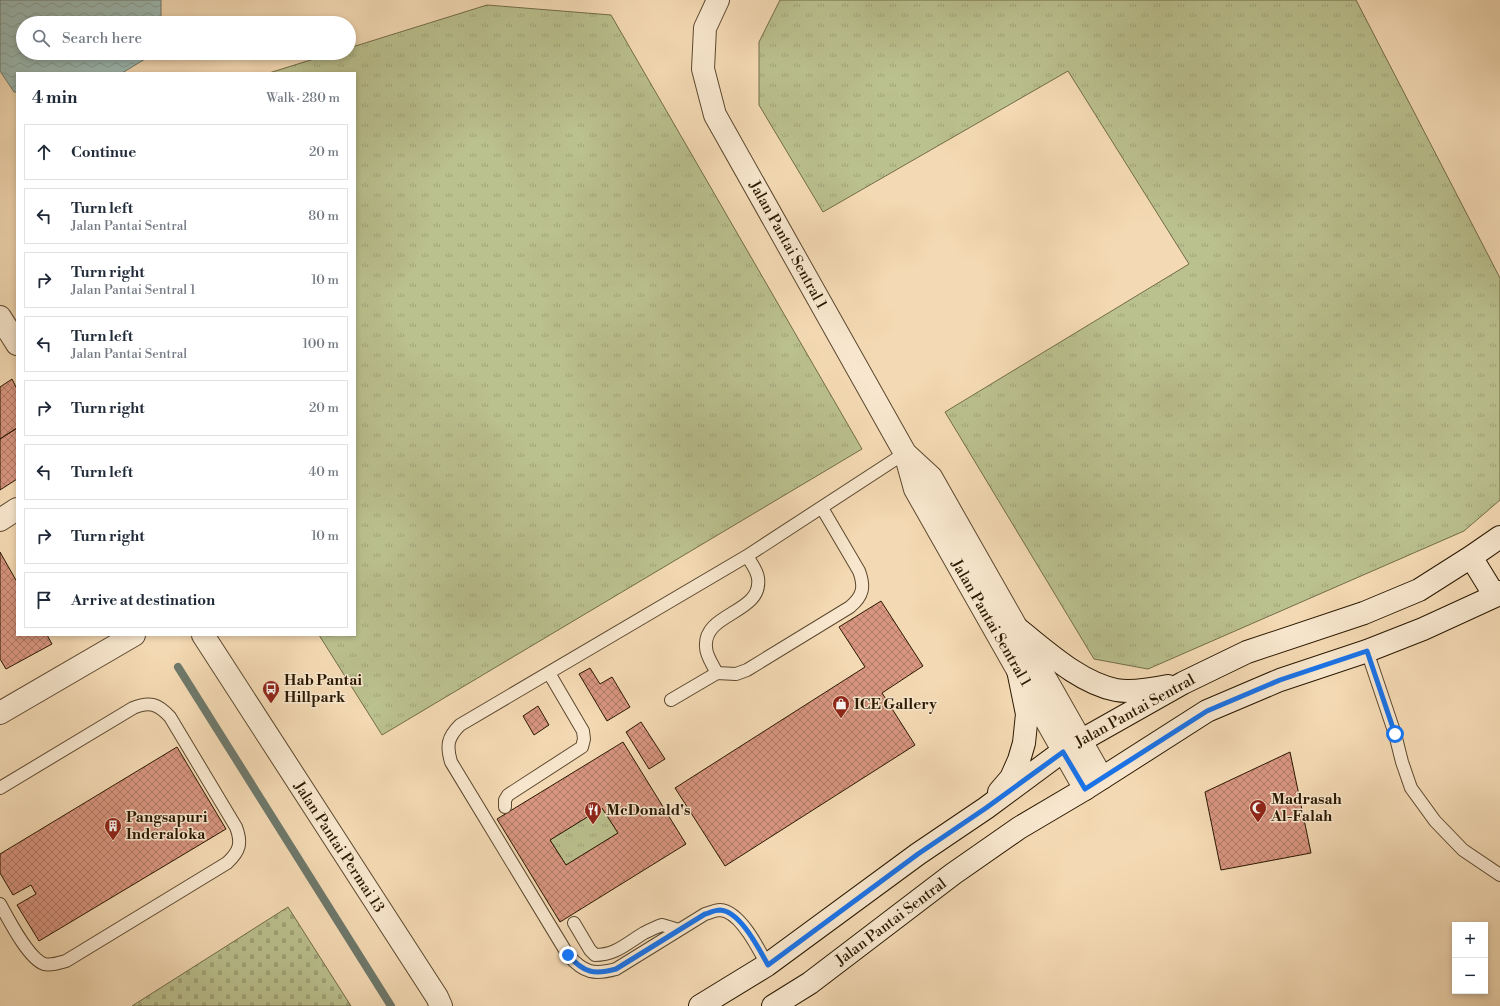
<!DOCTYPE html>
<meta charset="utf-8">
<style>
body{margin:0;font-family:"Libre Bodoni",serif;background:#f2f2f3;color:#1f2937}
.controls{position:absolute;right:12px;bottom:12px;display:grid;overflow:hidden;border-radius:0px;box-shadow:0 2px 6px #0003}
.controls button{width:36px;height:36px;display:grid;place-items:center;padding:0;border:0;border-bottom:1px solid #e0e1e3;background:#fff;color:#1f2937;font:20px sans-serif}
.stop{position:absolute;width:12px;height:12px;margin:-9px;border:3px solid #1a73e8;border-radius:50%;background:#fff}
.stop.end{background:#1a73e8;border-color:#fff;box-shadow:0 1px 4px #0008}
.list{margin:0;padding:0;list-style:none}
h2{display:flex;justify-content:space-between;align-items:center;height:52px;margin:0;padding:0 16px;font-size:17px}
h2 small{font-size:13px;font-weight:400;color:#747a83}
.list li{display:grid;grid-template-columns:26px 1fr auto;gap:12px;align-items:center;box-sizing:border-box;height:56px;margin:0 8px 8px;padding:0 8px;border:1px solid #e0e1e3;border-radius:0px}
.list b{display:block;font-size:15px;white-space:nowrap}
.list p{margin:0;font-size:13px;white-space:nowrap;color:#747a83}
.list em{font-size:13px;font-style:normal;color:#747a83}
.icon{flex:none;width:22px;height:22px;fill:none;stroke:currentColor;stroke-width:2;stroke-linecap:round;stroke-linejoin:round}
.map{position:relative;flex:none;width:1500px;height:1006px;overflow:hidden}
.search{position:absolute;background:#fff;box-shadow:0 2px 6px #0003;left:16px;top:16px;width:340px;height:44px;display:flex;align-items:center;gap:10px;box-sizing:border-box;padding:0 14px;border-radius:22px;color:#747a83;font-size:15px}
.panel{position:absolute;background:#fff;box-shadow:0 2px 6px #0003;left:16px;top:72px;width:340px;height:564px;border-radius:0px}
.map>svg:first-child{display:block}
.grass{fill:url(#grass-tufts);stroke:#726c48}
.cemetery{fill:url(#cemetery-stones);stroke:#726c48}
.water{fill:url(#water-waves);stroke:#6e796c}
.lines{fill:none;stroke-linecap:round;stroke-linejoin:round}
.stream{stroke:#6e796c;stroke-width:8}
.building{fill:url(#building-cross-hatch);stroke:#2a1801;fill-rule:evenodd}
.service-casing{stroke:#5c482e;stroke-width:14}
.minor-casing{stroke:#5c482e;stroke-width:24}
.tertiary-casing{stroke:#5c482e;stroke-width:24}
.secondary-casing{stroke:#2a1801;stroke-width:24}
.service{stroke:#f8e7ce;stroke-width:12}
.minor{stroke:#f8e7ce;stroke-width:22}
.tertiary{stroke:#f8e7ce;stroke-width:22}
.secondary{stroke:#f8e7ce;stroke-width:22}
.route{stroke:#1a73e8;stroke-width:5}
.labels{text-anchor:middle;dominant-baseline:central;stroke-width:3;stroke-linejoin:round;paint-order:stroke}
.street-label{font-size:15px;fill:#2a1801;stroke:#f8e7ce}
.poi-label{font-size:15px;font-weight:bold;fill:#2a1801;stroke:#f8e7ce;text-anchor:start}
</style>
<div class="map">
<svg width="1500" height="1006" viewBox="0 0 1500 1006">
<defs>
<pattern id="grass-tufts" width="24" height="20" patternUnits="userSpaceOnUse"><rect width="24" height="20" fill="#bac08e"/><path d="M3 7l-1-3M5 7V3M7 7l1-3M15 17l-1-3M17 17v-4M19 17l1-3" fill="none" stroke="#a0a479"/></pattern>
<pattern id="cemetery-stones" width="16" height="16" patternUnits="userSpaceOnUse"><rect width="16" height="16" fill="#bac08e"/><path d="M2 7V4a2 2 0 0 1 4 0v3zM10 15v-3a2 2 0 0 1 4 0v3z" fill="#a0a479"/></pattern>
<pattern id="water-waves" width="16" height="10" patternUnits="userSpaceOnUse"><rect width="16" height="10" fill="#9cbab3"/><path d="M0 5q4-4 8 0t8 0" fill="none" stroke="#879f98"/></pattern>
<pattern id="building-cross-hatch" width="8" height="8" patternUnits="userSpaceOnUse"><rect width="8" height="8" fill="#d89580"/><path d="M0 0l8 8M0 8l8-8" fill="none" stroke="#af7966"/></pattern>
</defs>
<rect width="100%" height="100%" fill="#f4dab4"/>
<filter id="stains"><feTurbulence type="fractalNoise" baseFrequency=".005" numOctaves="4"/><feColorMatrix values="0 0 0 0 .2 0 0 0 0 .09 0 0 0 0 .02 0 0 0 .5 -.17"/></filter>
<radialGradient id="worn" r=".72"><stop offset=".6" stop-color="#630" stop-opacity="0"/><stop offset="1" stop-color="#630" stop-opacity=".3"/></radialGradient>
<path class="grass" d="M 780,0 L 1356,0 L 1500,278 L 1500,500 L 1464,531 L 1148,669 L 1094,659 L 945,412 L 1189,264 L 1068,71 L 823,212 L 759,105 L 759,42 Z
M 487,5 L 611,15 L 862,449 L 382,735 L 319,635 L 355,635 L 355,73 L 269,73 L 333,53 L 349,53 L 349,48 Z
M 602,808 L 618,833 L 566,865 L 550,840 Z"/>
<path class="cemetery" d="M 288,907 L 351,1006 L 132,1006 Z"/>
<path class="water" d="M 0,0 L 161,0 L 161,23 L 23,23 L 23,53 L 155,53 L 122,73 L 17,73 L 17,92 L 14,92 L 0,71 Z"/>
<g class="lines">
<path class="stream" d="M 178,667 L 391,1006"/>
</g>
<path class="building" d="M 12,379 L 17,389 L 17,428 L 0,439 L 0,387 Z
M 17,428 L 17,479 L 0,490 L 0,439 Z
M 0,552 L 17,582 L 17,635 L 47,635 L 52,644 L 6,669 L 0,659 Z
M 881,601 L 923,666 L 882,693 L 915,745 L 725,866 L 675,788 L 865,667 L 839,627 Z
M 590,668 L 600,684 L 612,677 L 630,707 L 607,721 L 579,674 Z
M 538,706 L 549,725 L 534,735 L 523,716 Z
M 641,722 L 665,759 L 649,769 L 626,732 Z
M 623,742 L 686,844 L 560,922 L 497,819 ZM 602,808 L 618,833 L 566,865 L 550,840 Z
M 177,747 L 226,829 L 39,941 L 17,905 L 36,894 L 31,885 L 13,895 L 0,873 L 0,854 Z
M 1290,752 L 1311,853 L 1221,870 L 1205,792 Z"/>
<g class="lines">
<defs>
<path id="service" d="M 1367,651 L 1395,734 L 1402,762 L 1411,788 L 1435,821 L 1463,850 L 1500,875
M 717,673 C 713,665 706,656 706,647 C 703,612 763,614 758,578 C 757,570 751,563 747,556
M 671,700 L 717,673 L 736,674 L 747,670 L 850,607 C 863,596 865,587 859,571 L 822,508
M 0,788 L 133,708 C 150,701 158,704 170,717 L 236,827 C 242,843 240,851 227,863 L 66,961 C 59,963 51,966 44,964 C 28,958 9,920 0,904
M 505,807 L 505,800 L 508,795 L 582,747 L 584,739 L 583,731 L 549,673
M 574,923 L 590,950 L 595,955 C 616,955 627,943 644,933 C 650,930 656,927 662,925 L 679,930
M 767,965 C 759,949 740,911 720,910 C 715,910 709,913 705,914 L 616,969 C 594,975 584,973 568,955 L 451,762 C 446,745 448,737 460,725 L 747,556 L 905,453"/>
<path id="minor" d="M 718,0 L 705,28 L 703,69 L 715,115 L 905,453 L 915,489 L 1085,789
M 0,317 L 17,344
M 905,453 L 931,477 L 1102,778
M 0,520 L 17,509"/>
<path id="tertiary" d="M 203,635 L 437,997 L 441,1006
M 0,713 L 134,635"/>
<path id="secondary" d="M 1471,557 L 1495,596
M 1018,629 C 1046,651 1080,683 1116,690 C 1131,693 1153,689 1168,686
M 999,792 L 1011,778 L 1019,760 L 1024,743 L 1027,714 L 1018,670
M 700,1006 L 767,965 L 918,854 L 986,808 L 1063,751 L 1082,740 L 1183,683 L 1247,652 L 1364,613 L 1419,590 L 1471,557 L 1500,537
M 773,1006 L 810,983 L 953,874 L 1019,828 L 1085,789 L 1207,711 L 1280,680 L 1367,651 L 1423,629 L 1495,596 L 1500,592"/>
</defs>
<use href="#service" class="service-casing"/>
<use href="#minor" class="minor-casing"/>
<use href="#tertiary" class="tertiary-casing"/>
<use href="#secondary" class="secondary-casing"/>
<use href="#service" class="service"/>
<use href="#minor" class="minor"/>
<use href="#tertiary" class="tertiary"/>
<use href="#secondary" class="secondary"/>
</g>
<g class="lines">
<path class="route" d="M 568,955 C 584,973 594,975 616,969 L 705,914 C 709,913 715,910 720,910 C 740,911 759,949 768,965 L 918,854 L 986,808 L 1063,752 L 1085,789 L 1207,711 L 1280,680 L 1367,651 L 1395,734"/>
</g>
<defs>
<symbol id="bus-pin" viewBox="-11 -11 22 30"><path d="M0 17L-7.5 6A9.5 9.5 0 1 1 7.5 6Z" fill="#8f2418" stroke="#f8e7ce"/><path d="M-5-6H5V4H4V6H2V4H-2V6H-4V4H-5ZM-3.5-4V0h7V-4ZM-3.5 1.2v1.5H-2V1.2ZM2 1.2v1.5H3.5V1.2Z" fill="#fff"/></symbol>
<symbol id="shop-pin" viewBox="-11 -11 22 30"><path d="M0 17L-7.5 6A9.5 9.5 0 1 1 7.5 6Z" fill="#8f2418" stroke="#f8e7ce"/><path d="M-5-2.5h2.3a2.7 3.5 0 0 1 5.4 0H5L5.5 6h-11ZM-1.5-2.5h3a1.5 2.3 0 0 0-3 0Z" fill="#fff"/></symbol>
<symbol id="mosque-pin" viewBox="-11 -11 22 30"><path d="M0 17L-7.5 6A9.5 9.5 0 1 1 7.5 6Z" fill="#8f2418" stroke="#f8e7ce"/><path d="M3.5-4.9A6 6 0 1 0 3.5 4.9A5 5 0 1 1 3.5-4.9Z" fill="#fff"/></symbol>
<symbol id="restaurant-pin" viewBox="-11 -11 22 30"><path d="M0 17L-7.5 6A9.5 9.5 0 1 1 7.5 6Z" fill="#8f2418" stroke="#f8e7ce"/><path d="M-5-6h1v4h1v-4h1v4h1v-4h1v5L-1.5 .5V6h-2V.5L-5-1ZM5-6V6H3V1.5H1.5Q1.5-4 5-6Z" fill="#fff"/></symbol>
<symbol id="building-pin" viewBox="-11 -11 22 30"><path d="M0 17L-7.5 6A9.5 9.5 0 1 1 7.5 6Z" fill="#8f2418" stroke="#f8e7ce"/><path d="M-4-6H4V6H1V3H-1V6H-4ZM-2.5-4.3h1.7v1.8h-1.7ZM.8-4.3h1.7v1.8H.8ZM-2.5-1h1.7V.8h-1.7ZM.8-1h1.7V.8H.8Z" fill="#fff"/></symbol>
</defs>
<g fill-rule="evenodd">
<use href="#bus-pin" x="261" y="679" width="20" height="27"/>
<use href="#shop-pin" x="831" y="694" width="20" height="27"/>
<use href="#mosque-pin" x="1248" y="798" width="20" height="27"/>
<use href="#restaurant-pin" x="583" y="800" width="20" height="27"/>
<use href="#building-pin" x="103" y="816" width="20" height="27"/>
</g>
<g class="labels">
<g class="street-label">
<text transform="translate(788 245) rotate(61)">Jalan Pantai Sentral 1</text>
<text transform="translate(991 623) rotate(60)">Jalan Pantai Sentral 1</text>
<text transform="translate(1135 711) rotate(-29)">Jalan Pantai Sentral</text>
<text transform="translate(339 847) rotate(57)">Jalan Pantai Permai 13</text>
<text transform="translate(891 922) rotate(-37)">Jalan Pantai Sentral</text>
</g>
<g class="poi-label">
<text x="284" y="680">Hab Pantai<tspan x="284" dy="17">Hillpark</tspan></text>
<text x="854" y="704">ICE Gallery</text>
<text x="1271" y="799">Madrasah<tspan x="1271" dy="17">Al-Falah</tspan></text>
<text x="606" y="810">McDonald's</text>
<text x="126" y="817">Pangsapuri<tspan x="126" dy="17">Inderaloka</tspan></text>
</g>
</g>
<rect width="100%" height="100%" filter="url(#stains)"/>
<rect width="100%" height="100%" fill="url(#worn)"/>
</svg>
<div class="controls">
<button>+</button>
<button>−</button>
</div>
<div class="stop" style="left:1395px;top:734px"></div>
<div class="stop end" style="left:568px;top:955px"></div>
<div class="search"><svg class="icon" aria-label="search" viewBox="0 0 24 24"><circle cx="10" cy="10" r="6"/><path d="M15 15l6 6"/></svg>Search here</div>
<section class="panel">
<h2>4 min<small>Walk · 280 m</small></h2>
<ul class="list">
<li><svg class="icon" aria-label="ahead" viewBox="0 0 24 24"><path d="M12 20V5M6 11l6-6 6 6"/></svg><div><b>Continue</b></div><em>20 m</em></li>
<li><svg class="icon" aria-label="left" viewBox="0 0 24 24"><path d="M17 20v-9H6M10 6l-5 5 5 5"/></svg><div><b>Turn left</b><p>Jalan Pantai Sentral</p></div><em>80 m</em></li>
<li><svg class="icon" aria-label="right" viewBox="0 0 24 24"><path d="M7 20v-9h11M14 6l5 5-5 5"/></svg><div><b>Turn right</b><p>Jalan Pantai Sentral 1</p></div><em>10 m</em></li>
<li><svg class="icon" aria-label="left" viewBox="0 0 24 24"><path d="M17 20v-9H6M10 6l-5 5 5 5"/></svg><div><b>Turn left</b><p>Jalan Pantai Sentral</p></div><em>100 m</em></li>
<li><svg class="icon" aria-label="right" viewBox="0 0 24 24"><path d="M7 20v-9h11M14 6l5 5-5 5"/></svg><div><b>Turn right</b></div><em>20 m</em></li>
<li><svg class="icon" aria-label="left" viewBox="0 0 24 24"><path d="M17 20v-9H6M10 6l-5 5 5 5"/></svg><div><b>Turn left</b></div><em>40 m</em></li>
<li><svg class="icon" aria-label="right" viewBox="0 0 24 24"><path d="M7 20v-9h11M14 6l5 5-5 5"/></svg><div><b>Turn right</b></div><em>10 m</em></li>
<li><svg class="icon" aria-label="arrive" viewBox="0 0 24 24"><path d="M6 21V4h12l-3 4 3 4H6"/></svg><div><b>Arrive at destination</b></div></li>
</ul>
</section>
</div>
